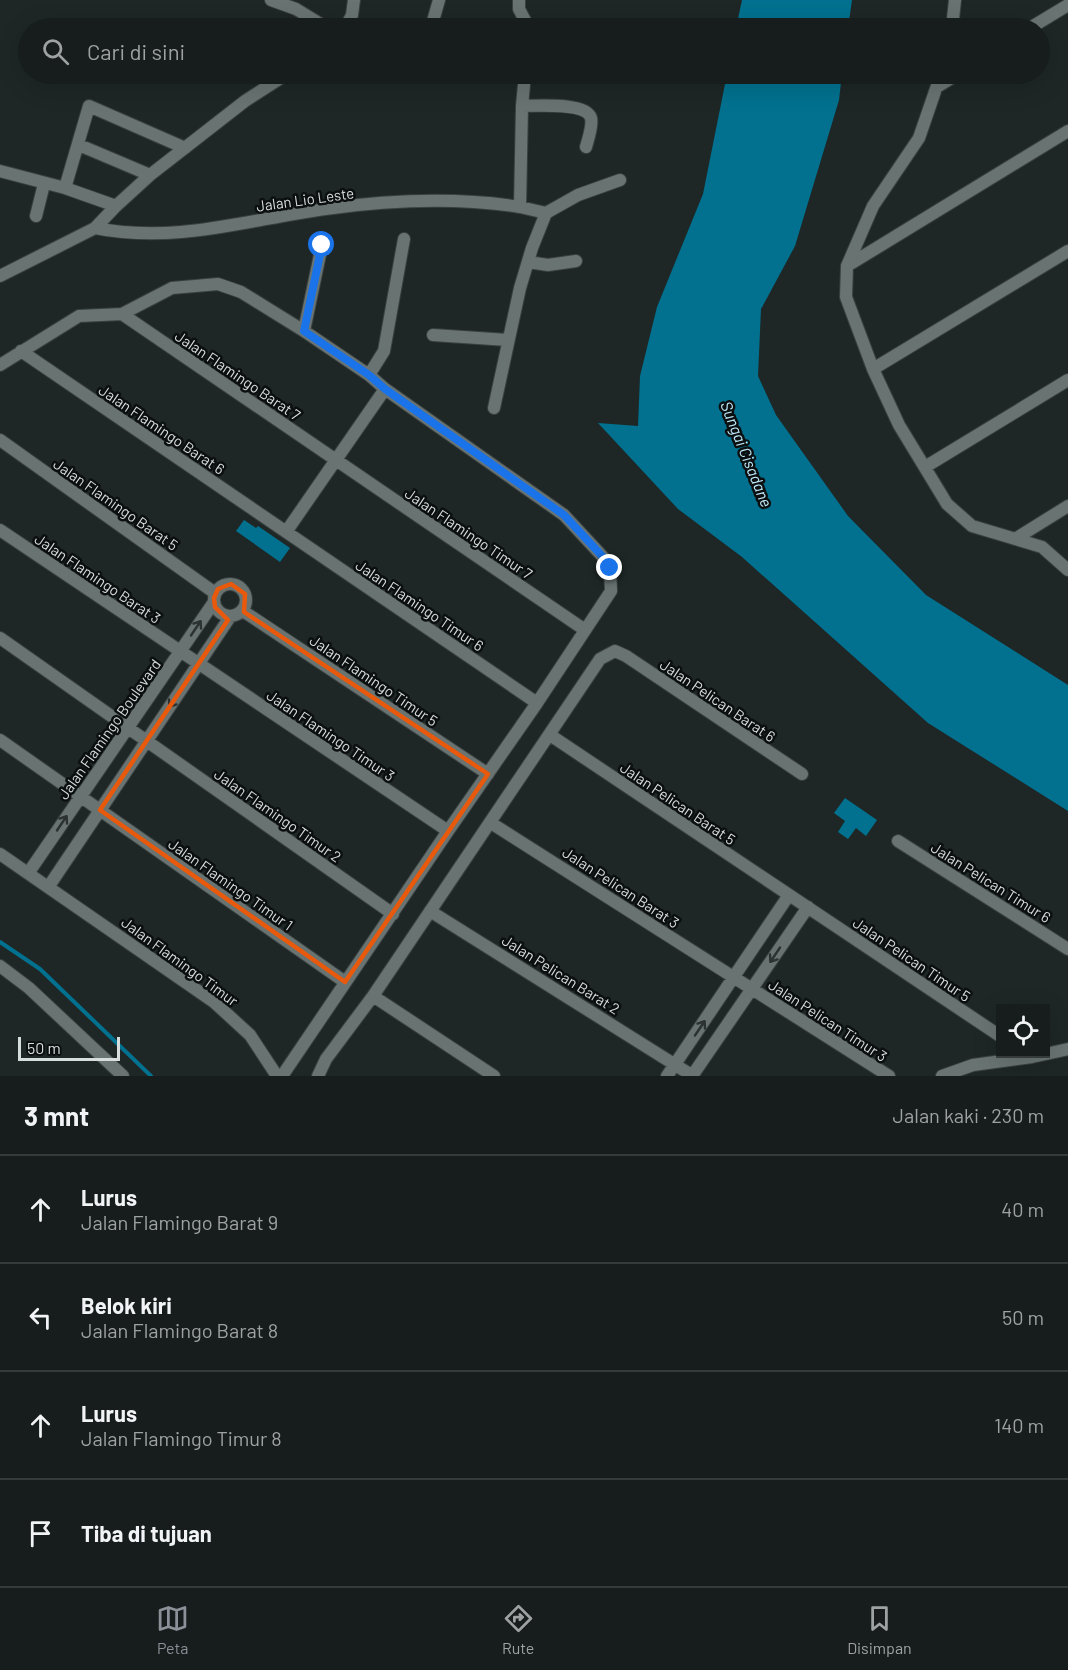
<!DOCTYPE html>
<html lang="id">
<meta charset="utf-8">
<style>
body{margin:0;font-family:Barlow,sans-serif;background:#1f2625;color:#f1f3f6}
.controls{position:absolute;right:18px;bottom:18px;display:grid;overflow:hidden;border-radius:0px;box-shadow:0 6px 24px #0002}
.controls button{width:54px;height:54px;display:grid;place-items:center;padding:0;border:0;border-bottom:2px solid #353b3b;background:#161d1c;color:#f1f3f6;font:30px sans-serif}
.scale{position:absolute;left:18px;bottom:15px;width:102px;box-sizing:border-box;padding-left:6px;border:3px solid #d7dddc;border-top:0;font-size:16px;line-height:21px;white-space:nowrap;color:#d7dddc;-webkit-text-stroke:4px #0b0f0f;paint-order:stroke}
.stop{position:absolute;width:18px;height:18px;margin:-14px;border:4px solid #1a73e8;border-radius:50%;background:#fff}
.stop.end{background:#1a73e8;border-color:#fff;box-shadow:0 2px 6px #0008}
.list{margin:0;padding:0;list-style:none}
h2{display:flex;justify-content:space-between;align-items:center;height:78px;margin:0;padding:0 24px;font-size:26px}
h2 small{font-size:20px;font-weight:400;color:#9ea2a3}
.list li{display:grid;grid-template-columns:39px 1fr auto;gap:18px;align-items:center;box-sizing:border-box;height:108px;padding:0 24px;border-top:2px solid #353b3b}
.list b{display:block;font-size:22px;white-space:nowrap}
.list p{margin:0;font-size:20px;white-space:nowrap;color:#9ea2a3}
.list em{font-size:20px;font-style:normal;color:#9ea2a3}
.icon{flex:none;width:33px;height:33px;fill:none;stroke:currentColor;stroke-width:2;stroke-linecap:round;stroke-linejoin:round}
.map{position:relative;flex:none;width:1068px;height:1076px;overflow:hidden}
.search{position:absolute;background:#161d1c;box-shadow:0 6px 24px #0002;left:18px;right:18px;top:18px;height:66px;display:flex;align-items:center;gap:15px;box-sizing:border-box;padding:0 21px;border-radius:33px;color:#9ea2a3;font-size:22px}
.sheet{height:510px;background:#161d1c}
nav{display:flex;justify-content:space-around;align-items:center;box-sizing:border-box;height:84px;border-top:2px solid #353b3b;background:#161d1c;font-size:16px;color:#9ea2a3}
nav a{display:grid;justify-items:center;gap:3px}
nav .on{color:#8c9099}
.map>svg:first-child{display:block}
.water{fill:#01718f}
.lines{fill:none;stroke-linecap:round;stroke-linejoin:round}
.stream{stroke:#01718f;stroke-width:4}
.street-casing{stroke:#3a4140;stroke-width:14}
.street{stroke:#697472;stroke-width:12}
.oneway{stroke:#2c3232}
.route{stroke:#1a73e8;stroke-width:8}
.marked{fill:none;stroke:#e8590c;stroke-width:4.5;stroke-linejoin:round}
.labels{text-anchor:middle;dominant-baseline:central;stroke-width:5;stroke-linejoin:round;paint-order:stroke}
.street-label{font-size:15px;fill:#d7dddc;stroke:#0b0f0f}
.water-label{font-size:16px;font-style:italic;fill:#bfeafb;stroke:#0b0f0f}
</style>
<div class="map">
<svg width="1068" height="1076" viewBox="0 0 1068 1076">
<rect width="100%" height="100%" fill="#1e2726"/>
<path class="water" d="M 742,0 L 852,0 L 848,28 L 736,28 Z
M 727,74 L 842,74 L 839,100 L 795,246 L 761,309 L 758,376 L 776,415 L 848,516 L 926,595 L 1068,685 L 1068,811 L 928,723 L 742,557 L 678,509 L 598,423 L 638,426 L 640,376 L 657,307 L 703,194 Z
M 244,520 L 256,528 L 258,526 L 290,548 L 280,562 L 236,531 Z
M 845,798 L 877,820 L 866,836 L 856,828 L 848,839 L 838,832 L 845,821 L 834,813 Z"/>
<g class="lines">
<path class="stream" d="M 0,942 L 40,969 L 151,1076"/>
<defs>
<path id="street" d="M 271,0 L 296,9 L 327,28
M 519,0 L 519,9 L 529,28
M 345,28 L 352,15 L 354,0
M 431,28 L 439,0
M 952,28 L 955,0
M 1030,28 L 1068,5
M 941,74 L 919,138 L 873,206 L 847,266 L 846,297 L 873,369 L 899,425 L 947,504 L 972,526 L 1042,547 L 1068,570
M 937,87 L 958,74
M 522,106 C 537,106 586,102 591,118 C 593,126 588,139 586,147
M 79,145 L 150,175
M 0,171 L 65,188 L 116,206
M 65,188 L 89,106 L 185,148
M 546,213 L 578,195 L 620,180
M 36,216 L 44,184
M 95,228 C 175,244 246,220 325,209 C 390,200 456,197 520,207
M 528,262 L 548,265 L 576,261
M 847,266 L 1068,131
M 0,276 L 95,228 L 116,206 L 150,175 L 245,101 L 287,74
M 122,314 L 585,630
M 304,331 L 322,245
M 433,335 L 508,340
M 21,351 L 537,703
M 0,365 L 79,316 L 122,314 L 172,288 L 218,284 L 241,292 L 304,331 L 369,375 L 385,389 L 564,515 L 603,557 L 610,569 L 611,591 L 537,703 L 448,831 L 282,1076
M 873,369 L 1068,251
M 369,375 L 384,351 L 404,239
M 494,408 L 520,288 L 532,248 L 546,213 L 520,207 L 522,106 L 525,74
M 0,440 L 215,593
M 925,467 L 1068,380
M 0,530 L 448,831
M 286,532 L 385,389
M 1015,539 L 1068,506
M214 600a16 16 0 1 1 32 0a16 16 0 1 1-32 0Z
M 243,611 L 488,774
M 0,638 L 393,914
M 550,735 L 1000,1036
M 0,740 L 345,982
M 491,823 L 889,1076
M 898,841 L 1068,949
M 0,854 L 214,1002 L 250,1035 L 277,1076
M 29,872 L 214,602
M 49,886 L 230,617
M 430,911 L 693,1076
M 0,966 L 29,988 L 123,1076
M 373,996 L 494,1076
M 318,1076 L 326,1059 L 373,996 L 600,659 L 615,651 L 626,656 L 802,774
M 667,1076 L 789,895
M 692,1076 L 808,907
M 942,1076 L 973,1065 L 1032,1057 L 1068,1049"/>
</defs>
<use href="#street" class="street-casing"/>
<use href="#street" class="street"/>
</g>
<defs><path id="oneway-shaft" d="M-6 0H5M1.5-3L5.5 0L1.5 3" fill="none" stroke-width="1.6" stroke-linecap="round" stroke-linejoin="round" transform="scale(1.5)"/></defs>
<g class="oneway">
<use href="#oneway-shaft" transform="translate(196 628) rotate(-56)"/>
<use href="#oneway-shaft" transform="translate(174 700) rotate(124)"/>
<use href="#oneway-shaft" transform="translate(62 823) rotate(-56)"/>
<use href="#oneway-shaft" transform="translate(775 955) rotate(124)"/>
<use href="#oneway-shaft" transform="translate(700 1028) rotate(-56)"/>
</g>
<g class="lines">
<path class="route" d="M 322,245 L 304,331 L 369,375 L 385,389 L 564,515 L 603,557 L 610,568"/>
</g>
<path class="marked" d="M 231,584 L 245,594 L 244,612 L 488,774 L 345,982 L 100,810 L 228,620 L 215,607 L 214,598 L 218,589 Z"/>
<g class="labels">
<g class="street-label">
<text transform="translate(305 199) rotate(-8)">Jalan Lio Leste</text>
<text transform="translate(238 375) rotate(34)">Jalan Flamingo Barat 7</text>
<text transform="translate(162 429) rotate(34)">Jalan Flamingo Barat 6</text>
<text transform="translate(116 504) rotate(35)">Jalan Flamingo Barat 5</text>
<text transform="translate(469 533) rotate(34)">Jalan Flamingo Timur 7</text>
<text transform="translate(98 578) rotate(34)">Jalan Flamingo Barat 3</text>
<text transform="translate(420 605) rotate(34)">Jalan Flamingo Timur 6</text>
<text transform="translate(374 680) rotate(34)">Jalan Flamingo Timur 5</text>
<text transform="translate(718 700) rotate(34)">Jalan Pelican Barat 6</text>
<text transform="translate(109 729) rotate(-55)">Jalan Flamingo Boulevard</text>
<text transform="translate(331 735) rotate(34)">Jalan Flamingo Timur 3</text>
<text transform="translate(678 803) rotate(34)">Jalan Pelican Barat 5</text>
<text transform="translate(278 815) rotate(35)">Jalan Flamingo Timur 2</text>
<text transform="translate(991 882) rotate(32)">Jalan Pelican Timur 6</text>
<text transform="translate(231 884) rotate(35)">Jalan Flamingo Timur 1</text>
<text transform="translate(621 887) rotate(33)">Jalan Pelican Barat 3</text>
<text transform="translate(912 959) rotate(34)">Jalan Pelican Timur 5</text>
<text transform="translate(180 961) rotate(36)">Jalan Flamingo Timur</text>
<text transform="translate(561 974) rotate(32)">Jalan Pelican Barat 2</text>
<text transform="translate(828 1020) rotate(33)">Jalan Pelican Timur 3</text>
</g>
<g class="water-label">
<text transform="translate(747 454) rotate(68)">Sungai Cisadane</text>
</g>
</g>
</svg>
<div class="controls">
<button><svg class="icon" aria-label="locate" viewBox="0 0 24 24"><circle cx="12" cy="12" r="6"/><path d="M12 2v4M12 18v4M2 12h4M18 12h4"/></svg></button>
</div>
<div class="scale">50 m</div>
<div class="stop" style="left:322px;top:245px"></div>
<div class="stop end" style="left:610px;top:568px"></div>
<div class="search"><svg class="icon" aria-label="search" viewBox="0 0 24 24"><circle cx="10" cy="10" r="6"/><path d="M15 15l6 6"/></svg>Cari di sini</div>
</div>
<section class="sheet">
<h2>3 mnt<small>Jalan kaki · 230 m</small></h2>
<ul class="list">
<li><svg class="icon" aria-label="ahead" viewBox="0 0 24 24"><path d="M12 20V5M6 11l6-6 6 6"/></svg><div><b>Lurus</b><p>Jalan Flamingo Barat 9</p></div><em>40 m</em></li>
<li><svg class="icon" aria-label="left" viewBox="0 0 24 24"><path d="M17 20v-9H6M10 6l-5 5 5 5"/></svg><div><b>Belok kiri</b><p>Jalan Flamingo Barat 8</p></div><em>50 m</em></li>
<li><svg class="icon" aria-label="ahead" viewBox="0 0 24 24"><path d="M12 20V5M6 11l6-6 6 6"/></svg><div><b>Lurus</b><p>Jalan Flamingo Timur 8</p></div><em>140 m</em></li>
<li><svg class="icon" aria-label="arrive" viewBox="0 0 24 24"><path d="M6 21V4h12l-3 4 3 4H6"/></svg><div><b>Tiba di tujuan</b></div></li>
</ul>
</section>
<nav>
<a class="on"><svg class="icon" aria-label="map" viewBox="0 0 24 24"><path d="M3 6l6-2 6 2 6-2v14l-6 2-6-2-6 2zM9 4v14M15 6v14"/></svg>Peta</a>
<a><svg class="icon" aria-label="directions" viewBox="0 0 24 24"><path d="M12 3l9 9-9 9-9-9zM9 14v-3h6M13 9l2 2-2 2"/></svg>Rute</a>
<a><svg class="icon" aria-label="saved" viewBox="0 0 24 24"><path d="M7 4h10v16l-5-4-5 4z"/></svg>Disimpan</a>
</nav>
